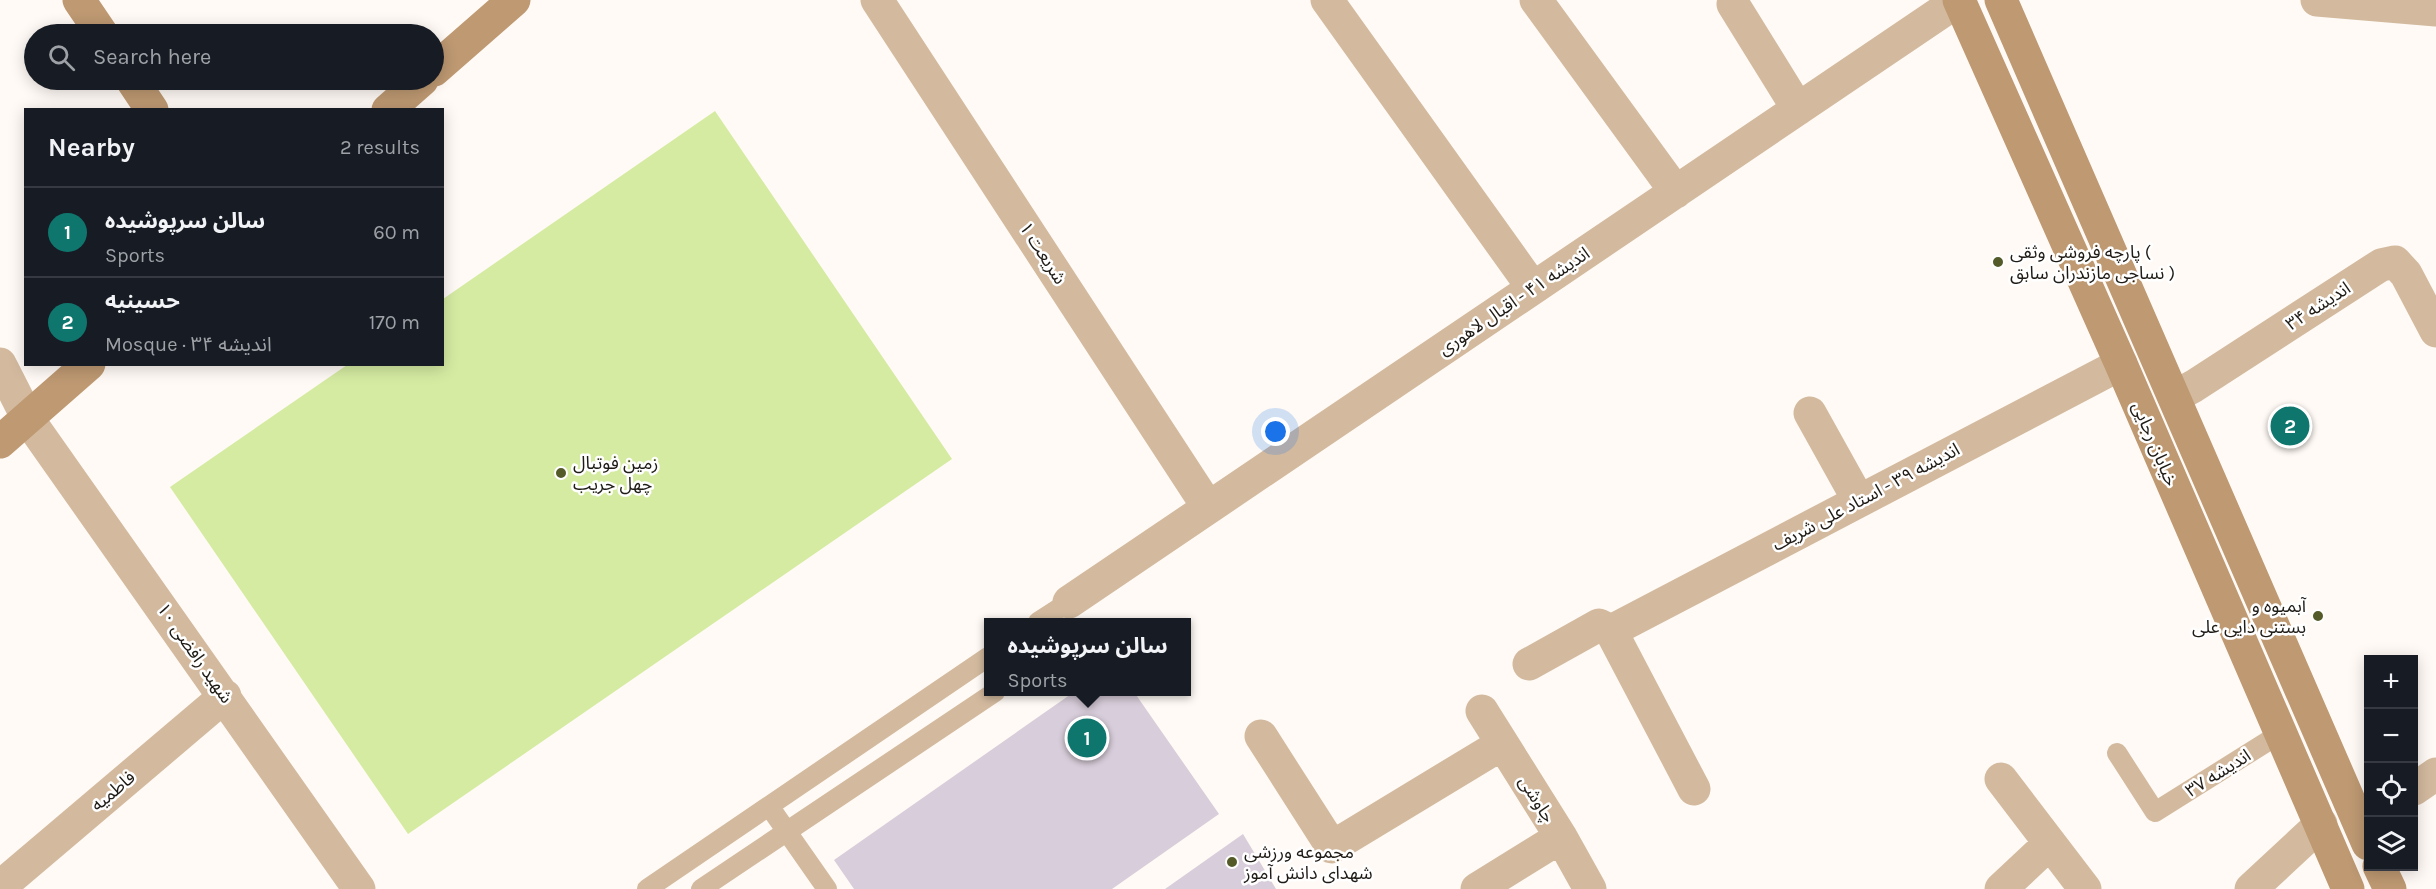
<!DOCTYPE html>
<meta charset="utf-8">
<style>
body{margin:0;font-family:Karla,"Noto Sans Arabic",sans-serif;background:#20242c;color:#f1f3f6}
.controls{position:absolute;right:18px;bottom:18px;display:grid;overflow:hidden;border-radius:0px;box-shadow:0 3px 15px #0003}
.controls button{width:54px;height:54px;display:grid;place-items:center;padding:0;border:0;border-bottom:2px solid #363941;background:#171b24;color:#f1f3f6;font:30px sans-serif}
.you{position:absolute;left:1276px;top:432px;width:21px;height:21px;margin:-15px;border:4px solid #fff;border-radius:50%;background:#1a73e8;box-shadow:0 0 0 9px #1a73e833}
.badge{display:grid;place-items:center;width:39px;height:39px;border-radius:50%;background:#0f766e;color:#fff;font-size:20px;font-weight:700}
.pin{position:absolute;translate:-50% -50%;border:3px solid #fff;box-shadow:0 2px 6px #0006}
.popup{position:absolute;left:984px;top:618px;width:207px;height:78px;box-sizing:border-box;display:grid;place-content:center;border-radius:0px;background:#171b24;filter:drop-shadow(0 2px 4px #0005);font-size:20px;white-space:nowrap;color:#9ea1a6}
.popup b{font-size:22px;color:#f1f3f6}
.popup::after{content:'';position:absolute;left:50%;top:100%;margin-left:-12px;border:12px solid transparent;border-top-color:#171b24}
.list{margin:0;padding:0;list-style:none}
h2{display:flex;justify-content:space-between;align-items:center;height:78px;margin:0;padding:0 24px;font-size:26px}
h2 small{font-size:20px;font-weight:400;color:#9ea1a6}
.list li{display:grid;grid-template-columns:39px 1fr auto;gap:18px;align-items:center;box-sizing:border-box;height:90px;padding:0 24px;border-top:2px solid #363941}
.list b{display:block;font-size:22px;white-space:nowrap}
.list p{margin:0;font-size:20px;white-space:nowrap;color:#9ea1a6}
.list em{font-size:20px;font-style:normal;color:#9ea1a6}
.icon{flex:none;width:33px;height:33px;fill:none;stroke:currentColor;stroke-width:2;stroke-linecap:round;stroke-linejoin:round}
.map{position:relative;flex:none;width:2436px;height:889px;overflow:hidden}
.search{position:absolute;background:#171b24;box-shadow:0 3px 15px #0003;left:24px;top:24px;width:420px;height:66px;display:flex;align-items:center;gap:15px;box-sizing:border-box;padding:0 21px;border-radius:33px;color:#9ea1a6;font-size:22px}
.panel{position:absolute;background:#171b24;box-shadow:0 3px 15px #0003;left:24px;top:108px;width:420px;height:258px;border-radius:0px}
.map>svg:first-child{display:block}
.green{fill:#d5eba2}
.building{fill:#d8cdda}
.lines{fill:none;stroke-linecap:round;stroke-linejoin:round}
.lane{stroke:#d3ba9f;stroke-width:20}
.street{stroke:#d3ba9f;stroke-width:33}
.secondary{stroke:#be9972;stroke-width:33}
.poi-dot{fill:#545b29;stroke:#fff;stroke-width:2}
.labels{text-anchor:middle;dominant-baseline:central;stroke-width:5;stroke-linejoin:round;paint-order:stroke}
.poi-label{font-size:18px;fill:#1f1b16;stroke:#fff;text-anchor:start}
.street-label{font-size:18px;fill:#1f1b16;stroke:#fff}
</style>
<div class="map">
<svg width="2436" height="889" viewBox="0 0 2436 889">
<rect width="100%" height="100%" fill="#fffaf5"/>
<path class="green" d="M 715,111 L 952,459 L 408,834 L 170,487 L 347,365 L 442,364 L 443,299 Z"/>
<path class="building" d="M 1074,692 L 1134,692 L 1219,814 L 1112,889 L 854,889 L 834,860 Z
M 1243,834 L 1276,889 L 1165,889 Z"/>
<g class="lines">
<path class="lane" d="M 1038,622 L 1069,602
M 2117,753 L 2155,812 L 2281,733
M 769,806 L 827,889
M 647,889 L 988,657
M 701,889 L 995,692"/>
<path class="street" d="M 877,0 L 1208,507
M 1327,0 L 1533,288
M 1536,0 L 1676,192
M 2317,0 L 2436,10
M 1733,4 L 1798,109
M 0,364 L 28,419 L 359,889
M 2174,397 L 2194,386 L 2381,265 L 2395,262 L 2406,274 L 2436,331
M 1810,413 L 1859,501
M 1069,602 L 1959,0
M 1611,631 L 2121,364
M 1529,664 L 1599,625 L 1611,631 L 1694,789
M 1482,711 L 1561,837 L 1590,889
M 1261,736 L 1332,847 L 1502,744
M 2001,779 L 2085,889
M 2414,789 L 2436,774
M 0,887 L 225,696
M 1477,889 L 1561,837
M 2001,889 L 2050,843
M 2251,889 L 2321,824"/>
<path class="secondary" d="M 79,0 L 102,34
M 1959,0 L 2121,364 L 2348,889
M 2001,0 L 2368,844
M 434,70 L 514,0
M 132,80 L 152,110
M 388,110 L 422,80
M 0,442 L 89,364
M 2379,866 L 2390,889"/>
</g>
<g class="poi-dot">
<circle cx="1998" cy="262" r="6"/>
<circle cx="561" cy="473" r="6"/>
<circle cx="2318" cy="616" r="6"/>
<circle cx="1232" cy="862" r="6"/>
</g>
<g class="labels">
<g class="poi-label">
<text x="2010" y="252">پارچه فروشی وثقی (<tspan x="2010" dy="21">نساجی مازندران سابق )</tspan></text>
<text x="573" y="463">زمین فوتبال<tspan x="573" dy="21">چهل جریب</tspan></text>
<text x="2306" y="606" text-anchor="end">آبمیوه و<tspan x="2306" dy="21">بستنی دایی علی</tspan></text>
<text x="1244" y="852">مجموعه ورزشی<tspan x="1244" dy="21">شهدای دانش آموز</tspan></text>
</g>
<g class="street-label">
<text transform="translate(1043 253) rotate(57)">شریعت ۱</text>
<text transform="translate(1514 301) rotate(-34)">اندیشه ۴۱ - اقبال لاهوری</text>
<text transform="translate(2318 306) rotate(-33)">اندیشه ۳۴</text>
<text transform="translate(2155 444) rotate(67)">خیابان رجایی</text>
<text transform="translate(1866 497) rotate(-28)">اندیشه ۳۹ - استاد علی شریف</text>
<text transform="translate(195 653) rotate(55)">شهید رافضی ۱۰</text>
<text transform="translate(2218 773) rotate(-32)">اندیشه ۳۷</text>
<text transform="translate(113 791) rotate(-40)">فاطمیه</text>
<text transform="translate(1537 799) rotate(58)">چاوشی</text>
</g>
</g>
</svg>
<div class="controls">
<button>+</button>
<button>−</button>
<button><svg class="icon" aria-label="locate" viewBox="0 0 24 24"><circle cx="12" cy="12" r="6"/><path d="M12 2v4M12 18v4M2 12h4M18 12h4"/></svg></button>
<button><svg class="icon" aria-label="layers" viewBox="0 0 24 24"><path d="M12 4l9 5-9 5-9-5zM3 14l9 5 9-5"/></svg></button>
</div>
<div class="you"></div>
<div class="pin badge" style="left:1087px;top:738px">1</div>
<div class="popup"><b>سالن سرپوشیده</b>Sports</div>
<div class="pin badge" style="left:2290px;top:426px">2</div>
<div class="search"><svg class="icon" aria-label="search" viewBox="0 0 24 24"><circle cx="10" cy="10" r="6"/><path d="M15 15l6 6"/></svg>Search here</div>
<section class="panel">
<h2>Nearby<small>2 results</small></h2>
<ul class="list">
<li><span class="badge">1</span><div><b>سالن سرپوشیده</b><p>Sports</p></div><em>60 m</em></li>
<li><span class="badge">2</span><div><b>حسینیه</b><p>Mosque · اندیشه ۳۴</p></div><em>170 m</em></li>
</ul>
</section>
</div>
